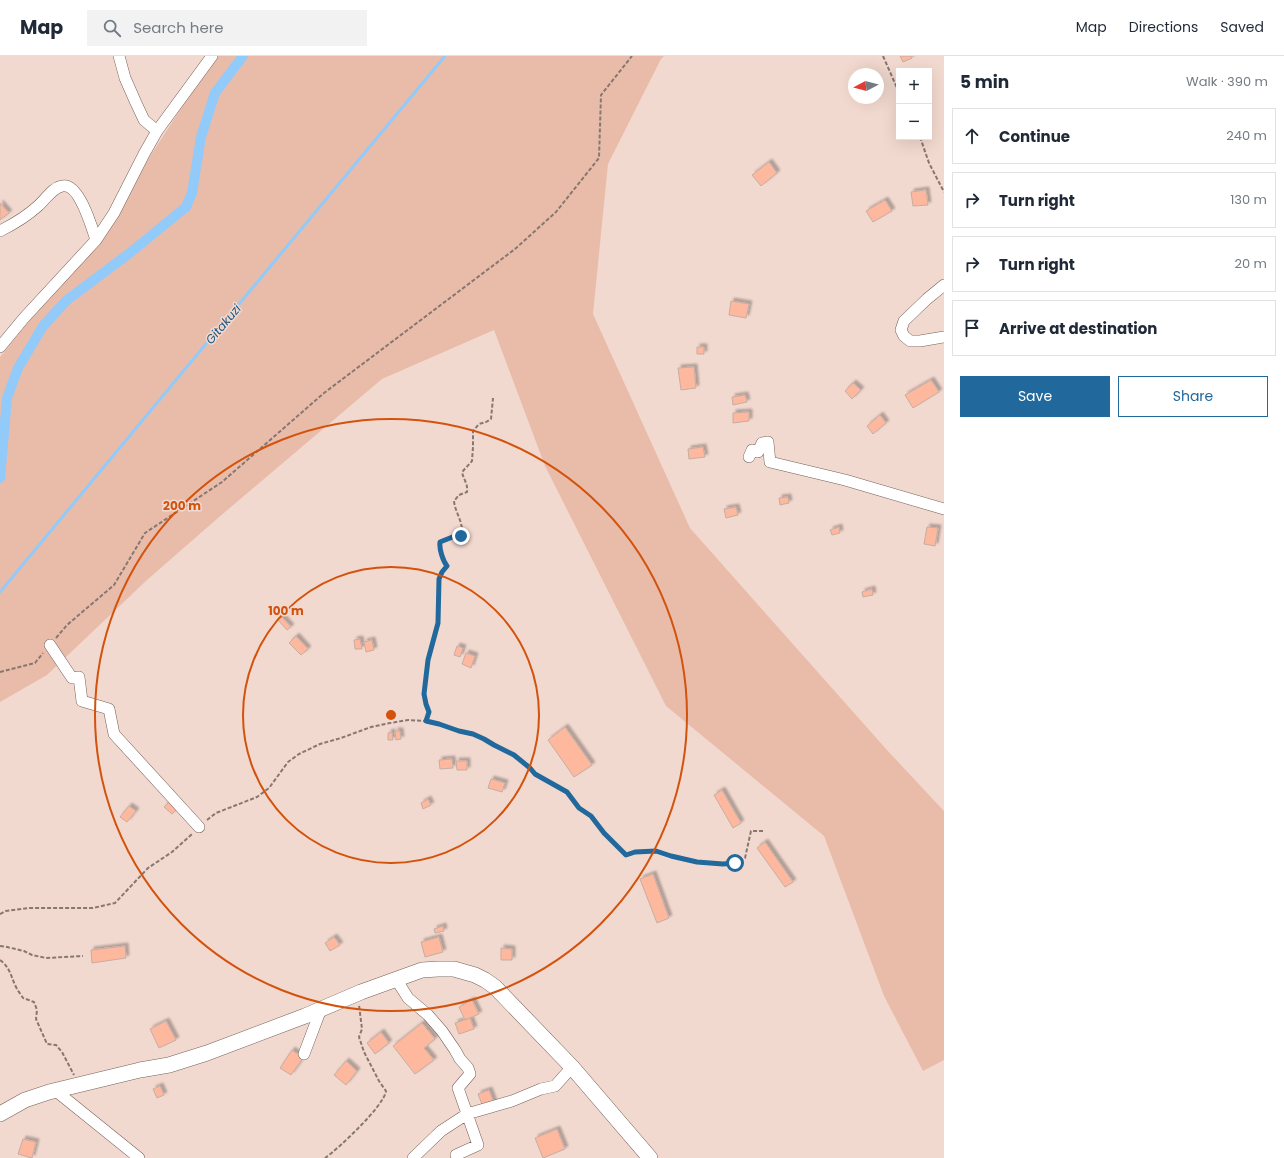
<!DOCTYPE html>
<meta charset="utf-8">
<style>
body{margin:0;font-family:Poppins,sans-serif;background:#f2f2f3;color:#1f2937}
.controls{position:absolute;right:12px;top:12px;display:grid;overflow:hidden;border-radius:0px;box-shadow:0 4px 16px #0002}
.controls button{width:36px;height:36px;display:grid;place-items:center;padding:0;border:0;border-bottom:1px solid #e0e1e3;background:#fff;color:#1f2937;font:20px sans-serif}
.compass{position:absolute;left:848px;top:12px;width:36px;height:36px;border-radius:50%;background:#fff;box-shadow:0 4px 16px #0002;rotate:263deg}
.stop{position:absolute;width:12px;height:12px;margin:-9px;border:3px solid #21689c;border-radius:50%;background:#fff}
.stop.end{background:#21689c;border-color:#fff;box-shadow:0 1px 4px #0008}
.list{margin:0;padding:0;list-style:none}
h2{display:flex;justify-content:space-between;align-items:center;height:52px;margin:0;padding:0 16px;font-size:17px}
h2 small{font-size:13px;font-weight:400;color:#747a83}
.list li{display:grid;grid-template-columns:26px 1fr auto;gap:12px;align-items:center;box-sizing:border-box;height:56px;margin:0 8px 8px;padding:0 8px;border:1px solid #e0e1e3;border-radius:0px}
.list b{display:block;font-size:15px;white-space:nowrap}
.list em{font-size:13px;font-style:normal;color:#747a83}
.actions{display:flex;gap:8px;padding:12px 16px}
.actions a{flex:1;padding:9px 0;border:1px solid #21689c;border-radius:0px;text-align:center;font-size:14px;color:#21689c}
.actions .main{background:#21689c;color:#fff}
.icon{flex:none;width:22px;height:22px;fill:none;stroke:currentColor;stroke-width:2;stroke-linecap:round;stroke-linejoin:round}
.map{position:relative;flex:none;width:944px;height:1102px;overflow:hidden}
header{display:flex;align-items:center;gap:24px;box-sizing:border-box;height:56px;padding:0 20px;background:#fff;border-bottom:1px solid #e0e1e3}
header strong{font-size:19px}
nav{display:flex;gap:22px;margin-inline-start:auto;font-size:14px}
.search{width:280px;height:36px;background:#f2f2f3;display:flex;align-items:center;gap:10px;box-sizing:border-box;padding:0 14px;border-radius:0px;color:#747a83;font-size:15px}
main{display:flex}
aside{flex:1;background:#fff}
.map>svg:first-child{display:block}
.green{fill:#e9bcaa}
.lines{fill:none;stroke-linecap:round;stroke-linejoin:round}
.stream{stroke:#92caf9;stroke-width:3}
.canal{stroke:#92caf9;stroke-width:10}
.building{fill:#fdb89d;stroke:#c6ada4;filter:url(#shadow)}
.street-casing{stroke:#766057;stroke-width:12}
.secondary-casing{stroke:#766057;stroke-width:16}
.path{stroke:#887770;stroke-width:2;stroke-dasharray:4 2;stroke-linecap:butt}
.street{stroke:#fff;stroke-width:11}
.secondary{stroke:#fff;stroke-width:15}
.route{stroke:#21689c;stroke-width:5}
.ring{fill:none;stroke:#d3520c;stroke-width:2}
.labels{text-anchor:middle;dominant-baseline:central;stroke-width:3;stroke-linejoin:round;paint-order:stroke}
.water-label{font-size:12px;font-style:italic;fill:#195682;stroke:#f2d9cf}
.centre{fill:#d3520c;stroke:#f2d9cf;stroke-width:2}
.ring-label{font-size:12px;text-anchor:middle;font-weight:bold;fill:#d3520c;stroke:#f2d9cf;stroke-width:3;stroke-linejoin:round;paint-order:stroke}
</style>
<header>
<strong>Map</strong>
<div class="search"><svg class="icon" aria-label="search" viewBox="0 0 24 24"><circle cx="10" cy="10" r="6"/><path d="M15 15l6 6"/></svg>Search here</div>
<nav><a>Map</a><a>Directions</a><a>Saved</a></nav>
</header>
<main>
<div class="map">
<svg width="944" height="1102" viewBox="0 0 944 1102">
<defs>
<filter id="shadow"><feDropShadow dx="3" dy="-3" stdDeviation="1" flood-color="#0004"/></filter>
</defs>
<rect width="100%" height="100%" fill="#f2d9cf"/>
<path class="green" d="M 215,0 L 664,0 L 661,3 L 608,108 L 593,258 L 690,472 L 887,694 L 944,755 L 944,1004 L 923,1015 L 884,940 L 824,780 L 666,650 L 545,410 L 494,274 L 382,323 L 218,462 L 147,524 L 47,619 L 0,646 L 0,301 L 57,231 L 143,111 Z"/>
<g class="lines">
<path class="stream" d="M 0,536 L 445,0"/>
<path class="canal" d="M 0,422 L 7,342 L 18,312 L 43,270 L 67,244 L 131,196 L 186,151 L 192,137 L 201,81 L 215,37 L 243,0"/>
</g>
<path class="building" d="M 900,0 L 911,0 L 912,2 L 903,6 Z
M 769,106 L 777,117 L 761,130 L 752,119 Z
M 926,134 L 928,149 L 913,150 L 911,136 Z
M 885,144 L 892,155 L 873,166 L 866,155 Z
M 0,147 L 9,157 L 0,164 Z
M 731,245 L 749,248 L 746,262 L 729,259 Z
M 697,291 L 704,291 L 704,298 L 697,298 Z
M 694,311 L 696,332 L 681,334 L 678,312 Z
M 931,324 L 939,336 L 913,352 L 905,339 Z
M 853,327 L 861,334 L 852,343 L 845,335 Z
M 745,339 L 747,346 L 733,349 L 732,341 Z
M 749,356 L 749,365 L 733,367 L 733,357 Z
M 880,359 L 886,367 L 873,378 L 867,370 Z
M 703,391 L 705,401 L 689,403 L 688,393 Z
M 788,441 L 789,447 L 780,449 L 779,442 Z
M 736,451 L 738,459 L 726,462 L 724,453 Z
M 839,471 L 840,477 L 832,479 L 830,474 Z
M 927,471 L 938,472 L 935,490 L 924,488 Z
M 872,533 L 873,539 L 863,541 L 862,536 Z
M 281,560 L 291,571 L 287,574 L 277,563 Z
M 296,580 L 308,593 L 301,599 L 289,587 Z
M 360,583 L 362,593 L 355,593 L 354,584 Z
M 372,584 L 374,594 L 366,596 L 364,586 Z
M 457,590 L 463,592 L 460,601 L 454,599 Z
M 466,597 L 475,600 L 471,612 L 462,608 Z
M 565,671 L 592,709 L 574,721 L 548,684 Z
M 395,675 L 400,675 L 401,683 L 396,684 Z
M 392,676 L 393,684 L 388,684 L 388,677 Z
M 452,703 L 453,712 L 440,713 L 439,704 Z
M 456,705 L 467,705 L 467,714 L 457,714 Z
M 491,723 L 505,727 L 502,736 L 488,732 Z
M 722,734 L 741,767 L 733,772 L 714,739 Z
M 428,743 L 431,749 L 423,753 L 421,747 Z
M 169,746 L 176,754 L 172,758 L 164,751 Z
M 129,750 L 136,755 L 127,766 L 120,761 Z
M 765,786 L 793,826 L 785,831 L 757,792 Z
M 653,818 L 669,862 L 657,867 L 640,823 Z
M 443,870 L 444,875 L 435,877 L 434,873 Z
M 334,881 L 340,889 L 330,895 L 325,887 Z
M 439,881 L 443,896 L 425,901 L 421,886 Z
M 125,890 L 126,902 L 92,907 L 91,894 Z
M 501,892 L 512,893 L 512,904 L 501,904 Z
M 472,944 L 479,958 L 465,964 L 459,951 Z
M 470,962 L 474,973 L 459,978 L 455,967 Z
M 166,965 L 176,984 L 159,992 L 150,973 Z
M 422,967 L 435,983 L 424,992 L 434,1004 L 415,1018 L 393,990 Z
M 381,976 L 389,987 L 375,998 L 367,987 Z
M 292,994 L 303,1002 L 291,1019 L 280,1012 Z
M 346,1005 L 357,1015 L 346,1029 L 334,1019 Z
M 160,1030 L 164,1039 L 157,1042 L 153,1033 Z
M 489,1034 L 494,1047 L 483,1051 L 478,1038 Z
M 557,1073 L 565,1093 L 543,1102 L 535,1082 Z
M 23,1083 L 36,1086 L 32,1102 L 18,1098 Z"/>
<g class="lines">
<defs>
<path id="street" d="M 119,0 L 125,22 L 136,47 L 144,64 L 157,75
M 0,175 C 14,168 27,160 38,150 C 46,143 52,132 62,130 C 79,126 92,172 96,184
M 944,229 L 927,243 L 904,265 L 901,274 L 904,280 L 910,285 L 920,285 L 944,281
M 0,291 L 24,262 L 96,184 L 114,157 L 144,98 L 157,75 L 212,0
M 749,401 L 752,394 L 758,396 L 762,387 L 768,386 L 770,406 L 845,424 L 944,453
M 50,589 L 72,622 L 79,621 L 82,645 L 109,653 L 114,678 L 199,771
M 396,923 L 408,942 L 428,959 L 442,975 L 455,994 L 460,1003 L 468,1012 L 470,1018 L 458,1032 L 478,1089 L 456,1099
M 304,998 L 321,953
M 56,1035 L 139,1102
M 413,1102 L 441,1075 L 467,1058 L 512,1045 L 541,1033 L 555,1030 L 572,1011"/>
<path id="secondary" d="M 0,1058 L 25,1044 L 49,1036 L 140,1014 L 169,1009 L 207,997 L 305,960 L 361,936 L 422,914 L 438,913 L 454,913 L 475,919 L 485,924 L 495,931 L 572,1011 L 650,1102"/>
</defs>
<use href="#street" class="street-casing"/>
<use href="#secondary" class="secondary-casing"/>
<path class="path" d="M 883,0 L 897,32 L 899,38
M 920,81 L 929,107 L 944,136
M 56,582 L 67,569 L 114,529 L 145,477 L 222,426 L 324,337 L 515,193 L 556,156 L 599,102 L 601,39 L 632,0
M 0,616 L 35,607 L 43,597
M 426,665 L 429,656 L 426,648 L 424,638 L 428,604 L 438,567 L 439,523 L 442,516 L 447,510 C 443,505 439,493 440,486 L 455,480 L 461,480 C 465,468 455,457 454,445 L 459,439 L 467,436 C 468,427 464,425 462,416 L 472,405 L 473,391 L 473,375 L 479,368 L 486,366 L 491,363 L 493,342
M 207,764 L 216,757 L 257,741 L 269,732 L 288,706 L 299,698 L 320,688 L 341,682 L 371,671 L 390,667 L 408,664 L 426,665 L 439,668 L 459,675 L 473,678 L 485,683 L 494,689 L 514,699 L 530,712 L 535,718 L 567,736 L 579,752 L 591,760 L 605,777 L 626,799 L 635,796 L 656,795 L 665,798 L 686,804 L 723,808 L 735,807 L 745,802 L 751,775 L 763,775
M 0,858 L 6,855 L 29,852 L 93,852 L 115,847 L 148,812 L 172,796 L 192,778
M 0,890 L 7,891 L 24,895 L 32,899 L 46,902 L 83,900
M 0,904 C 10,911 11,921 16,931 C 18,935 21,939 23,942 L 34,946 L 37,954 L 36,963 L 47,988 L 56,989 L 62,996 L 74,1019
M 325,1102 C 339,1092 384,1050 386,1035 L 379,1025 L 364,996 L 359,981 L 362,973 L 359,949"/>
<use href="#street" class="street"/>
<use href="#secondary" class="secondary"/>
</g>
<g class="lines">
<path class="route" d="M 461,480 L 455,480 L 440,486 C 439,493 443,505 447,510 L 442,516 L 439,523 L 438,567 L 428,604 L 424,638 L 426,648 L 429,656 L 426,665 L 439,668 L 459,675 L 473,678 L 484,683 L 494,689 L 514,699 L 530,712 L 535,718 L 567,736 L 579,752 L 591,760 L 604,777 L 626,799 L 635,796 L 656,795 L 671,800 L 697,806 L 723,808 L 735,807"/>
</g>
<g class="ring">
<circle cx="391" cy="659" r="148"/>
<circle cx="391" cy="659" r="296"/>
</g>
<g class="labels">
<g class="water-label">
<text transform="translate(223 268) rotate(-50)">Gitakuzi</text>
</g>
</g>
<circle cx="391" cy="659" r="6" class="centre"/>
<g class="ring-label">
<text x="182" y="454">200 m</text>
<text x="286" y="559">100 m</text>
</g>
</svg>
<div class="controls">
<button>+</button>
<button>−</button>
</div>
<svg class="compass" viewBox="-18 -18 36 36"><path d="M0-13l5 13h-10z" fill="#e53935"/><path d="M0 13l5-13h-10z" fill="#747a83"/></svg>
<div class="stop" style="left:735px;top:807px"></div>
<div class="stop end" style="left:461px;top:480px"></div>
</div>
<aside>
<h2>5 min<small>Walk · 390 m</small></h2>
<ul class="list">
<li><svg class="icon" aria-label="ahead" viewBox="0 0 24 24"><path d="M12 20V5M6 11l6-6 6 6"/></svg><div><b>Continue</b></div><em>240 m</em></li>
<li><svg class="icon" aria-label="right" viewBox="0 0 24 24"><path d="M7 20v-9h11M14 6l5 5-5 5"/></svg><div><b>Turn right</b></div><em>130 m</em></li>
<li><svg class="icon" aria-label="right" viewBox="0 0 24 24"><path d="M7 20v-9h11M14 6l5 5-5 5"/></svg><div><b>Turn right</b></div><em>20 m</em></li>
<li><svg class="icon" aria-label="arrive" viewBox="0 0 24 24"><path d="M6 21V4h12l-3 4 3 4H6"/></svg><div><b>Arrive at destination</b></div></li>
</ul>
<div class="actions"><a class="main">Save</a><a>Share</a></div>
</aside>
</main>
